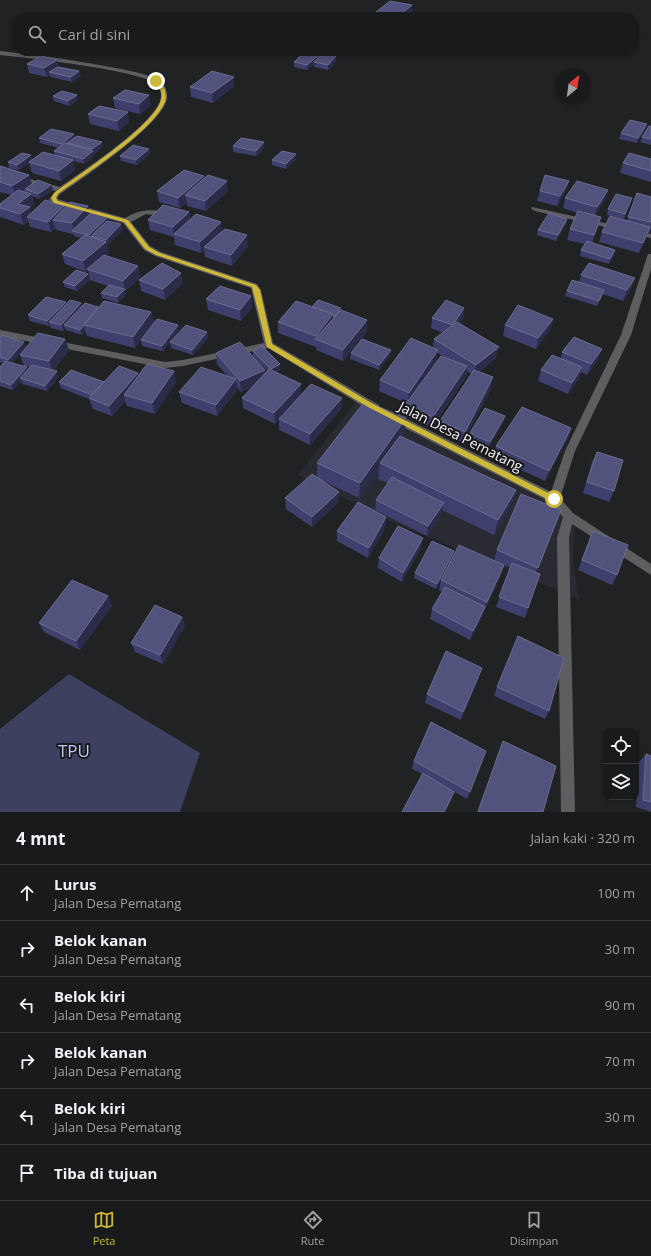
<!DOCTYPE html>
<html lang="id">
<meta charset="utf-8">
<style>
body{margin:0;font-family:"Open Sans",sans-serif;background:#262728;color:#f1f3f6}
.controls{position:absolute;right:12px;bottom:12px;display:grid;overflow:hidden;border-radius:8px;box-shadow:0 2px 6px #0003}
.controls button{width:36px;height:36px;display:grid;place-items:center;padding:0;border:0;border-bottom:1px solid #37383a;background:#191a1b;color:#f1f3f6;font:20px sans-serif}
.compass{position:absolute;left:555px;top:68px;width:36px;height:36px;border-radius:50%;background:#191a1b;box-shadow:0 2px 6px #0003;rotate:29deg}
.stop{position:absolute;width:12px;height:12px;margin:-9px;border:3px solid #ceb837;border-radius:50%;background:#fff}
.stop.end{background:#ceb837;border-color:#fff;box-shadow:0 1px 4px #0008}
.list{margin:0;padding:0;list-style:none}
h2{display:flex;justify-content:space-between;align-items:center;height:52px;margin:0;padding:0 16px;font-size:17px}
h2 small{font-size:13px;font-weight:400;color:#9fa1a3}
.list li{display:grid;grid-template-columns:26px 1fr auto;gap:12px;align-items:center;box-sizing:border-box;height:56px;padding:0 16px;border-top:1px solid #37383a}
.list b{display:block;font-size:15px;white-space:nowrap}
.list p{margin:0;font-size:13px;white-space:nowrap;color:#9fa1a3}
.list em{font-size:13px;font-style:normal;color:#9fa1a3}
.icon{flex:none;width:22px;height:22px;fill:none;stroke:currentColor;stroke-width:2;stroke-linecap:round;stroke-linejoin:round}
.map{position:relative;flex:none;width:651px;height:812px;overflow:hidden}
.search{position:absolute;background:#191a1b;box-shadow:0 2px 6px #0003;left:12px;right:12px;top:12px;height:44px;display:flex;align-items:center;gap:10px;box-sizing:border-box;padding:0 14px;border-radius:16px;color:#9fa1a3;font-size:15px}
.sheet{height:388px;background:#191a1b}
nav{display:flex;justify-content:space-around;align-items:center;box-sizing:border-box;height:56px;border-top:1px solid #37383a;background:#191a1b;font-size:11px;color:#9fa1a3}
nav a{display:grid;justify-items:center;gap:2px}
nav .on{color:#ceb837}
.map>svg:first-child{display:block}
.built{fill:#292a32}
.green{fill:#3d405e}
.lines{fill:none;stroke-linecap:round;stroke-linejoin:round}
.street{fill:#5e5e60;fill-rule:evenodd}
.wall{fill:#3e3f6d;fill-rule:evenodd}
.shaded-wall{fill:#2a2c4a}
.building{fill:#51537c;stroke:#6a6c8e}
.route{fill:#ceb837}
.labels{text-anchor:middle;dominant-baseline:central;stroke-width:4;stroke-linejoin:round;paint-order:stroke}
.street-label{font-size:14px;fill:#f2f2f4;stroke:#18181b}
.near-park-label{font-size:17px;fill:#c1c7f8;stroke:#18181b}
</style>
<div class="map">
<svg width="651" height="812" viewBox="0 0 651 812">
<rect width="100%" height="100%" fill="#212224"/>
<path class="built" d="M 358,399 L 554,499 L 575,521 L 573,559 L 579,599 L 392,522 L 298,475 Z"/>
<path class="green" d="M 69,674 L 200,753 L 180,812 L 0,812 L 0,729 Z"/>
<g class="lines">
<path class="street" d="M 0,51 C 40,55 81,61 121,69 C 134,72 150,74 161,82 C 166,86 168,93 167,99 C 161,126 83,178 59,195 L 57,199 L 125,218 C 141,208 154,209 172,213 L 172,217 L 169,217 L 146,214 L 131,222 L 150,246 L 161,252 L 257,284 L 261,290 L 273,343 L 379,405 L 380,408 L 379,411 L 371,411 L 268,348 L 183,366 L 165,368 L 0,336 L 0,330 L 165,362 L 183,360 L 264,343 L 251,288 L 155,256 L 144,250 L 123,223 L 53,204 L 49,199 L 56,191 L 0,175 L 0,171 L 60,187 C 81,172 158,122 161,97 C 161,93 161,88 158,85 C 142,70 27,58 0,55 Z
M 532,207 L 618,226 L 622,228 L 618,230 L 535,211 L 531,209 Z
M 630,230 L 651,234 L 651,238 L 630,234 Z
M 648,254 L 651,254 L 651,269 L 631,335 L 575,451 L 560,498 L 573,513 L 651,564 L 651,575 L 572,524 L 569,538 L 575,812 L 561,812 L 557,538 L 563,517 L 550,502 L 391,421 L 390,418 L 391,415 L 399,415 L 551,492 L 565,451 L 621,335 Z"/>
</g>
<path class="wall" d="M 412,5 L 412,14 L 408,17 L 376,17 L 376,12 Z
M 320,54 L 320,57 L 336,61 L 328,70 L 314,67 L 314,64 L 307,70 L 294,67 L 294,62 Z
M 27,64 L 58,67 L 81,76 L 72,82 L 51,77 L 50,75 L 47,77 L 29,73 Z
M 234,77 L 234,86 L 213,103 L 191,97 L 190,87 Z
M 53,96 L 78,100 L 69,106 L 54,101 Z
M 113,98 L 151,105 L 140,114 L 115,108 Z
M 88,114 L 129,122 L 119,131 L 90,124 Z
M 651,126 L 651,145 L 640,142 L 642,137 Z
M 645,129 L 637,143 L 619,139 L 621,133 Z
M 75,137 L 103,147 L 94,154 L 94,156 L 84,164 L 73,161 L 75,170 L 61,181 L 32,173 L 29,163 L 19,170 L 9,168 L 8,162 L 32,160 L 55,155 L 54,151 L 59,148 L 40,143 L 39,138 Z
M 233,146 L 264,148 L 256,156 L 233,152 Z
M 149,149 L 150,154 L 137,165 L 121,161 L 120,156 Z
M 296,159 L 286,169 L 272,165 L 272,160 Z
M 651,159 L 651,182 L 620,173 L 623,163 Z
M 0,166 L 29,175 L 32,184 L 51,185 L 53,190 L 40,199 L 32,196 L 34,205 L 30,208 L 31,213 L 66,206 L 88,206 L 90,214 L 109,221 L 121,224 L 123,230 L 107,245 L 109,253 L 105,255 L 141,277 L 125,292 L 126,295 L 118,303 L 102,298 L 101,293 L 108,286 L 90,280 L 88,270 L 86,272 L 65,264 L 62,254 L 81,238 L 74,236 L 73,234 L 56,230 L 55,228 L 51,232 L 30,227 L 28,221 L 24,225 L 0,217 L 0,204 L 12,195 L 0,192 Z
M 204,179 L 228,191 L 206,211 L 187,206 L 187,202 L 180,208 L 159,202 L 157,191 Z
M 569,181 L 566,191 L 557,206 L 537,201 L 540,191 Z
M 608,190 L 605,200 L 595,215 L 601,217 L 598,227 L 592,243 L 614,255 L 609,264 L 580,256 L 581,250 L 585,244 L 567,240 L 570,229 L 577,213 L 563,208 L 565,198 Z
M 637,193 L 651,197 L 651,228 L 649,233 L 648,233 L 639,253 L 599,242 L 602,232 L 627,221 Z
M 632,198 L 624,219 L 607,215 L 608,209 Z
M 189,212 L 190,220 L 222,231 L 248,246 L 232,266 L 205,257 L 204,250 L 201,253 L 175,245 L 174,237 L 150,230 L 148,220 Z
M 567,219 L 566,224 L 556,241 L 537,235 L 538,230 Z
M 88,274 L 90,280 L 77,291 L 65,287 L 63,282 Z
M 581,275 L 631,289 L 623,301 L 603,294 L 597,306 L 565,296 L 567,291 L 579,282 Z
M 139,280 L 183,283 L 165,300 L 141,291 Z
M 251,296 L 252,307 L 241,321 L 208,310 L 206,299 Z
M 66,302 L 66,304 L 81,303 L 82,306 L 151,312 L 154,322 L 135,348 L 87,336 L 85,331 L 82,335 L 66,330 L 65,328 L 63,331 L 51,328 L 50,325 L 49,326 L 30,321 L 28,315 Z
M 312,307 L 341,310 L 367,320 L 367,331 L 343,361 L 316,350 L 316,347 L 278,333 L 278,322 Z
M 464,308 L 463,319 L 459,324 L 496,358 L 479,372 L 491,388 L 463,443 L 439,432 L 440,421 L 471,374 L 467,371 L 466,377 L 432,428 L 404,416 L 405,405 L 406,403 L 379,391 L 380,380 L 433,348 L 434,339 L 443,333 L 431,328 L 432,318 ZM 437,353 L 445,357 L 426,375 L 436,361 Z
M 553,319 L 550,330 L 536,349 L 503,336 L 505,325 Z
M 178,325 L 179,330 L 163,351 L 142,346 L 141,340 Z
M 207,332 L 208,338 L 193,355 L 171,348 L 170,342 Z
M 0,337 L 26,348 L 65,339 L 69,350 L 53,371 L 59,377 L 47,391 L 22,384 L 21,381 L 13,390 L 0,386 L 0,367 L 3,363 L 0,362 ZM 23,351 L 20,355 L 24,366 L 30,367 L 28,370 L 12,363 Z
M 253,351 L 281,370 L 275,372 L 301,394 L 282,416 L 342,398 L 341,409 L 310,445 L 279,430 L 279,419 L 275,424 L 243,408 L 242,398 L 253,387 L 241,392 L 236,386 L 237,390 L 217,416 L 182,403 L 179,392 L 228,377 L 217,364 L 216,353 L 265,370 L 265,374 L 268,371 L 253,356 Z
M 562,352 L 598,360 L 587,375 L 581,372 L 579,378 L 568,394 L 538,381 L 541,370 L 561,358 Z
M 351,353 L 390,355 L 379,370 L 350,359 Z
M 139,375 L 176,382 L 155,414 L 127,406 L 125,401 L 112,416 L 93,409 L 89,399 L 61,388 L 59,382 L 104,382 Z
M 505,416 L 504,421 L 489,447 L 469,439 L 470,433 Z
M 406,418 L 405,434 L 402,437 L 516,490 L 511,505 L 494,535 L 442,510 L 442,513 L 427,536 L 375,510 L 376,500 L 388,483 L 378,479 L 379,470 L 359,498 L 321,480 L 339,502 L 312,527 L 286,509 L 285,498 L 317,477 L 317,463 Z
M 571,428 L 568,438 L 545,481 L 493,457 L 496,446 Z
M 597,452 L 614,491 L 609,502 L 583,493 L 592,462 Z
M 561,510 L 536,572 L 528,608 L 525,618 L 496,607 L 510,567 L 504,565 L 501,575 L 484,611 L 482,617 L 470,640 L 430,619 L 432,609 L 442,592 L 439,590 L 441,580 L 494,560 L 497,550 Z
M 386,517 L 385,528 L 368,558 L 337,541 L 337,531 Z
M 593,531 L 617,575 L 612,585 L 578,570 Z
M 421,548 L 402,582 L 378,568 L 379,558 Z
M 454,551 L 453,556 L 436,589 L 414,578 L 415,573 Z
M 108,596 L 112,606 L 80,650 L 44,632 L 39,623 Z
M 182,617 L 185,626 L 163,664 L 135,652 L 131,643 Z
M 479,677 L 461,720 L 425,703 L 427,694 Z
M 497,687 L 549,711 L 545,719 L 494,696 Z
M 503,741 L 543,812 L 477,812 L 500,749 Z
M 486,751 L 467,799 L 453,791 L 451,800 L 445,812 L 402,812 L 422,774 L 412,769 L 414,761 Z
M 646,754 L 651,756 L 651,812 L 636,807 L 639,762 Z"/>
<path class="shaded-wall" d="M 412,5 L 412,14 L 408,17 L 398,17 Z
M 320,54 L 320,58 L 314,62 L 314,64 L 307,70 L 307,65 Z
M 336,56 L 336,61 L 328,70 L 328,65 Z
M 57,60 L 59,70 L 49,72 L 50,75 L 47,77 L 44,68 Z
M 79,71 L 81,76 L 72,82 L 71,77 Z
M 234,77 L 234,86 L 213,103 L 212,93 Z
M 77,95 L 78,100 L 69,106 L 68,101 Z
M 149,95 L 151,105 L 140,114 L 139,104 Z
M 128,112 L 129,122 L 119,131 L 117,121 Z
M 647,124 L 645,129 L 637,143 L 638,138 Z
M 74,134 L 76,139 L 67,143 L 68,145 L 63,149 L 62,144 Z
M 102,142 L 103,147 L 94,154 L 92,149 Z
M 264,142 L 264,148 L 256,156 L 256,151 Z
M 149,149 L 150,154 L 137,165 L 136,160 Z
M 93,151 L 94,156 L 84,164 L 83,159 Z
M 296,154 L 296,159 L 286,169 L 286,164 Z
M 31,155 L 33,161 L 29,162 L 29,163 L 19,170 L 17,165 Z
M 73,160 L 75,170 L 61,181 L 59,171 Z
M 29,175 L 32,185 L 16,196 L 12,186 Z
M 204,176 L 205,187 L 185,195 L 187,202 L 180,208 L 178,198 Z
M 227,181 L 228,191 L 206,211 L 205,201 Z
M 569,181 L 566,191 L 557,206 L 560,196 Z
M 51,185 L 53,190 L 40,199 L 38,194 Z
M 608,190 L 605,200 L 594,218 L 597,207 Z
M 31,194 L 34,205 L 30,208 L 33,218 L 27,217 L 28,221 L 24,225 L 20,214 L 18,204 Z
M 65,205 L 68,215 L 53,220 L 55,228 L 51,232 L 48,222 Z
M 88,206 L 91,216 L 74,231 L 72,223 Z
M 189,212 L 190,223 L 174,234 L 173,227 Z
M 108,217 L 109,223 L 91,236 L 92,239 L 90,240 L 89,235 Z
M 601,217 L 598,227 L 591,246 L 594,235 Z
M 567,219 L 566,224 L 556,241 L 558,235 Z
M 221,222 L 222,232 L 204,247 L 204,250 L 201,253 L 200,242 Z
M 121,224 L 123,230 L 107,245 L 106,240 Z
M 650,227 L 646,238 L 639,253 L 643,243 Z
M 247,235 L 248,246 L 232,266 L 231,255 Z
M 106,242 L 109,253 L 89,270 L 87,269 L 88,270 L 86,272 L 83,261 Z
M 615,250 L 614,255 L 609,264 L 610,259 Z
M 138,266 L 141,277 L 125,292 L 126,295 L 118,303 L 117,297 L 125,290 L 123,281 Z
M 181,273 L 183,283 L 165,300 L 163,289 Z
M 88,274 L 90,280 L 77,291 L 75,286 Z
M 635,278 L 631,289 L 623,301 L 627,290 Z
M 251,296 L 252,307 L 241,321 L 240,310 Z
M 66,302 L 67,308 L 49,322 L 50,325 L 49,326 L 47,321 Z
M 81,303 L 83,309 L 64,325 L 65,328 L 63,331 L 61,325 Z
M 464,308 L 463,319 L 452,336 L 453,325 Z
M 151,312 L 154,322 L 135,348 L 133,337 Z
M 333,314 L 333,325 L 316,339 L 316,336 Z
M 553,319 L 550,330 L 536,349 L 538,338 Z
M 367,320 L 367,331 L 343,361 L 343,350 Z
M 178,325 L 179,330 L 163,351 L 162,346 Z
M 84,326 L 85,331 L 82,335 L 80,330 Z
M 207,332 L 208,338 L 193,355 L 192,350 Z
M 65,339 L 69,350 L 52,372 L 49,361 Z
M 24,342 L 26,348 L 10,365 L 8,360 Z
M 499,347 L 496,358 L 474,376 L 476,365 Z
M 602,349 L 598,360 L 587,375 L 591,364 Z
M 391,350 L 390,355 L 379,370 L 379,365 Z
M 438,350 L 436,361 L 408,404 L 409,393 Z
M 280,364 L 281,370 L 271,374 L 271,369 Z
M 467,366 L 466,377 L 432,428 L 433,417 Z
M 27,367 L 29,373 L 20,378 L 21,381 L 13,390 L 11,385 Z
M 582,367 L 579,378 L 568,394 L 572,383 Z
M 265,370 L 266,381 L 241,392 L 240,381 Z
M 57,371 L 59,377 L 47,391 L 45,386 Z
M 174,371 L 176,382 L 155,414 L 152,403 Z
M 138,373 L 141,383 L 124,395 L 125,401 L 112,416 L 109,406 Z
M 493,377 L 491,388 L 463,443 L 465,432 Z
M 236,379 L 237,390 L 217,416 L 216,405 Z
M 301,384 L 301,394 L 275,424 L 274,413 Z
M 342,398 L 341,409 L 310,445 L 310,434 Z
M 505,416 L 504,421 L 489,447 L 490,442 Z
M 406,418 L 405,434 L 382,465 L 380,463 L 379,470 L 359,498 L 360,483 Z
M 571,428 L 568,438 L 545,481 L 549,471 Z
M 516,490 L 511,505 L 494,535 L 498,520 Z
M 339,492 L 339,502 L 312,527 L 312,517 Z
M 444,503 L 442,513 L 427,536 L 428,526 Z
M 561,510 L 558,520 L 534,578 L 538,568 Z
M 386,517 L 385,528 L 368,558 L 369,548 Z
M 423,538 L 421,548 L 402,582 L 403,573 Z
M 454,551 L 453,556 L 436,589 L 437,584 Z
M 504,565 L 501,575 L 484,611 L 487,602 Z
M 108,596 L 112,606 L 80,650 L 76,641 Z
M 485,607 L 482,617 L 470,640 L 473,631 Z
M 182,617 L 185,626 L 163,664 L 160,655 Z
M 482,668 L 479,677 L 461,720 L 463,712 Z
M 454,792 L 445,812 L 444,812 Z"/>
<path class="building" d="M 390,1 L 412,5 L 398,17 L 376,12 Z
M 306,51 L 320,54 L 307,65 L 294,62 Z
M 323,53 L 336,56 L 328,65 L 314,62 Z
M 41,56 L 57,60 L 44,68 L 27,64 Z
M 58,67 L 79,71 L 71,77 L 49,72 Z
M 212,71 L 234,77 L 212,93 L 190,87 Z
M 125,90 L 149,95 L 139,104 L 113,98 Z
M 62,91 L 77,95 L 68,101 L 53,96 Z
M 99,106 L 128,112 L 117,121 L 88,114 Z
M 630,120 L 647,124 L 638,138 L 621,133 Z
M 649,126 L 651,126 L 651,139 L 642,137 Z
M 51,129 L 74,134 L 62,144 L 39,138 Z
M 77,136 L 102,142 L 92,149 L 67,143 Z
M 241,138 L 264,142 L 256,151 L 233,146 Z
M 65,143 L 93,151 L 83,159 L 54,151 Z
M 133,145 L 149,149 L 136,160 L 120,156 Z
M 282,151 L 296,154 L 286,164 L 272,160 Z
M 43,152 L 73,160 L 59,171 L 29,162 Z
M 22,153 L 31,155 L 17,165 L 8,162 Z
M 629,153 L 651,159 L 651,171 L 623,163 Z
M 0,166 L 29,175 L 12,186 L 0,182 Z
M 184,170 L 204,176 L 178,198 L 157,191 Z
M 208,175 L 227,181 L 205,201 L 185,195 Z
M 545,175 L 569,181 L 560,196 L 540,191 Z
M 38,180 L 51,185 L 38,194 L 25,189 Z
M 577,181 L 608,190 L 597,207 L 565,198 Z
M 18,190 L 31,194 L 18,204 L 30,207 L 20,214 L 0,208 L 0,204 Z
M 637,193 L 651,197 L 651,222 L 628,217 Z
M 616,194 L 632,198 L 625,214 L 608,209 Z
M 45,200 L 65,205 L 48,222 L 27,217 Z
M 70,202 L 88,206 L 72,223 L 53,220 Z
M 163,205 L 189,212 L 173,227 L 148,220 Z
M 578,211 L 601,217 L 594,235 L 570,229 Z
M 91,213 L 108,217 L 89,235 L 72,231 Z
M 549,213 L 567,219 L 558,235 L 538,230 Z
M 196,214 L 221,222 L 200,242 L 174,234 Z
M 610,216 L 650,227 L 643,243 L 602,232 Z
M 107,221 L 121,224 L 106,240 L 91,236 Z
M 225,229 L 247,235 L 231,255 L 204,247 Z
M 85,235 L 106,242 L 83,261 L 62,254 Z
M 587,241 L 615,250 L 610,259 L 581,250 Z
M 104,255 L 138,266 L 123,281 L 87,269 Z
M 162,263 L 181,273 L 163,289 L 139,280 Z
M 589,263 L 635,278 L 627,290 L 581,275 Z
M 76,270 L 88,274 L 75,286 L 63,282 Z
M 572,280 L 604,290 L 599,301 L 567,291 Z
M 109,285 L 125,289 L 117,297 L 101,293 Z
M 220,286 L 251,296 L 240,310 L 206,299 Z
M 46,297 L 66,302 L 47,321 L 28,315 Z
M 70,300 L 81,303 L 61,325 L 49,322 Z
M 318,300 L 341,308 L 334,317 L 333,314 L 312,307 Z
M 446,300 L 464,308 L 453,325 L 432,318 Z
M 104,301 L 151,312 L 133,337 L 84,325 Z
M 296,301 L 333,314 L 316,336 L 278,322 Z
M 85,303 L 98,307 L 80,330 L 64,325 Z
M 518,305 L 553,319 L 538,338 L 505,325 Z
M 341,310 L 367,320 L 343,350 L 315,339 Z
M 157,319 L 178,325 L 162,346 L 141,340 Z
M 457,322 L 499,347 L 476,365 L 434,339 Z
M 186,325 L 207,332 L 192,350 L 170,342 Z
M 38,333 L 65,339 L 49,361 L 20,355 Z
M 2,335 L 24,342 L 8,360 L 0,357 L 0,337 Z
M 574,337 L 602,349 L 591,364 L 562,352 Z
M 411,338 L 438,350 L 409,393 L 380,380 Z
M 362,339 L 391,350 L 379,365 L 351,353 Z
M 240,342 L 265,370 L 240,381 L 216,353 Z
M 262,346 L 280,364 L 271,369 L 253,351 Z
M 552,355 L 582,367 L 572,383 L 541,370 Z
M 441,356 L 467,366 L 433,417 L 405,405 Z
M 5,361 L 27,367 L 11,385 L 0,381 L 0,367 Z
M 147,364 L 174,371 L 152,403 L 124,395 Z
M 32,365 L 57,371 L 45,386 L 20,378 Z
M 119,366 L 138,373 L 109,406 L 89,398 Z
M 201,367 L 236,379 L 216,405 L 179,392 Z
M 269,369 L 301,384 L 274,413 L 242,398 Z
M 71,370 L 104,382 L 92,395 L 59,382 Z
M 474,370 L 493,377 L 465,432 L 440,421 Z
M 311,384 L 342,398 L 310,434 L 279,419 Z
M 365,401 L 406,418 L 360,483 L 317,463 Z
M 522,407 L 571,428 L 549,471 L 496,446 Z
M 485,408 L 505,416 L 490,442 L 470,433 Z
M 400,436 L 516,490 L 498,520 L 380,463 Z
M 597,452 L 623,460 L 614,491 L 587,482 Z
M 312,474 L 339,492 L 312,517 L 285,498 Z
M 392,477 L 444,503 L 428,526 L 376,500 Z
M 521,494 L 561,510 L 538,568 L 497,550 Z
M 358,502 L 386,517 L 369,548 L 337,531 Z
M 398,526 L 423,538 L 403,573 L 379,558 Z
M 593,531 L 628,545 L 617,575 L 582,560 Z
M 432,541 L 454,551 L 437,584 L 415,573 Z
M 459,545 L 504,565 L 487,602 L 441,580 Z
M 512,563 L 540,574 L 528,608 L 499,597 Z
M 72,580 L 108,596 L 76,641 L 39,623 Z
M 445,587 L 485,607 L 473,631 L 432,609 Z
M 155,605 L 182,617 L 160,655 L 131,643 Z
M 518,636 L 564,658 L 549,711 L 497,687 Z
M 446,651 L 482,668 L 463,712 L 427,694 Z
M 431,722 L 486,751 L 470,792 L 414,761 Z
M 503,741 L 556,766 L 543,812 L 478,812 Z
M 646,754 L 651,756 L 651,802 L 643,800 Z
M 423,773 L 454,792 L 444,812 L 402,812 Z"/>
<path class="route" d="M 155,81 L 163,84 C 165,90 167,96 165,102 C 152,132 85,174 58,194 L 56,198 L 58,201 L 128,220 L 149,247 L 160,253 L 256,285 L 260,290 L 272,344 L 373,404 L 556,497 L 556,501 L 551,501 L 368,407 L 267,347 L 252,287 L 156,255 L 145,249 L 124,222 L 54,203 L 51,198 L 54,193 C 77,176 157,124 161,99 C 163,90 157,87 155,81 Z"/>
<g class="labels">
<g class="street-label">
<text transform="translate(461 436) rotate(27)">Jalan Desa Pematang</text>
</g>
<g class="near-park-label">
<text x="74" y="750">TPU</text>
</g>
</g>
</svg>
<div class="controls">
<button><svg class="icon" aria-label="locate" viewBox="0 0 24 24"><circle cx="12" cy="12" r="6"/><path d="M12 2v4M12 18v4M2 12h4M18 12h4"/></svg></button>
<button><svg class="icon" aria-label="layers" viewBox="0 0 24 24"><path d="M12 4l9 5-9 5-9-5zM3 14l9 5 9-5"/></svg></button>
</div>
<svg class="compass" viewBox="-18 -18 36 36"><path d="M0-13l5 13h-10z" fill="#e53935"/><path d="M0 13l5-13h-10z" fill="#9fa1a3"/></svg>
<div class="stop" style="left:554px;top:499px"></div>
<div class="stop end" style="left:156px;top:81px"></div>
<div class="search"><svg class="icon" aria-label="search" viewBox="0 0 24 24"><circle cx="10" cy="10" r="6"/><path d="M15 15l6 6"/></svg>Cari di sini</div>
</div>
<section class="sheet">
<h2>4 mnt<small>Jalan kaki · 320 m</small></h2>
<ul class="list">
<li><svg class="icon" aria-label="ahead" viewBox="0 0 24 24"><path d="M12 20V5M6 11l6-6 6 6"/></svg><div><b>Lurus</b><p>Jalan Desa Pematang</p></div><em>100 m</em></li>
<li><svg class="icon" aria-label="right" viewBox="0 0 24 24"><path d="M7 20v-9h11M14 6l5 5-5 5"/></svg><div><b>Belok kanan</b><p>Jalan Desa Pematang</p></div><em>30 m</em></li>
<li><svg class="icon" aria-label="left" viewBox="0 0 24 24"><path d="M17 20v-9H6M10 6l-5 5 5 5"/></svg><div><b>Belok kiri</b><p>Jalan Desa Pematang</p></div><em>90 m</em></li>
<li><svg class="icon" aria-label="right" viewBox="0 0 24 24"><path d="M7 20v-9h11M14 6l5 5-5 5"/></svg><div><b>Belok kanan</b><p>Jalan Desa Pematang</p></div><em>70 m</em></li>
<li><svg class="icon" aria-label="left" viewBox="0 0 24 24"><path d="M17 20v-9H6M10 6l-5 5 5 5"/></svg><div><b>Belok kiri</b><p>Jalan Desa Pematang</p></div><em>30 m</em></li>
<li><svg class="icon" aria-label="arrive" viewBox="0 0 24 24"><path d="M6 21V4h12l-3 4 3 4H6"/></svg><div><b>Tiba di tujuan</b></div></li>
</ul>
</section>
<nav>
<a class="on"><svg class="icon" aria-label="map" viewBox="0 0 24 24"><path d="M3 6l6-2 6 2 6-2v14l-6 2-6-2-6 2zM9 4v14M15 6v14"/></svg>Peta</a>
<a><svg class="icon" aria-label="directions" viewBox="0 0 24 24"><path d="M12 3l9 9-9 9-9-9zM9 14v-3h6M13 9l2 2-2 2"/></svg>Rute</a>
<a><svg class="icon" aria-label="saved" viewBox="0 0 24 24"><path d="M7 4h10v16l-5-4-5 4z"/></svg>Disimpan</a>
</nav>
